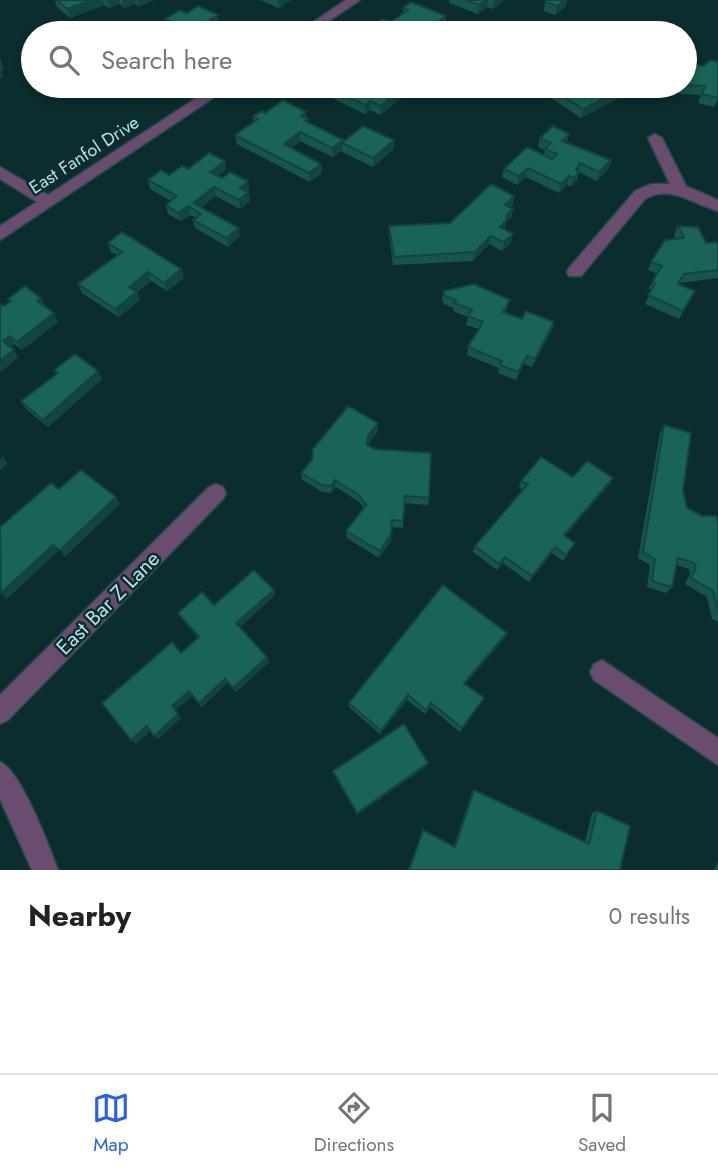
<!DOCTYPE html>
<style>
body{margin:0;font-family:Jost,sans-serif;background:#f2f2f2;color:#222}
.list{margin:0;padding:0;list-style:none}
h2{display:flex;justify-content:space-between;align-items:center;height:91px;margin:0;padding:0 28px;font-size:30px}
h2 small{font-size:23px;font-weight:400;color:#767676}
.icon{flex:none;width:38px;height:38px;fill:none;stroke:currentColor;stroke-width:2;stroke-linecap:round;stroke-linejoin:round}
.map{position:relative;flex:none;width:718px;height:870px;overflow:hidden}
.search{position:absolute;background:#fff;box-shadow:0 4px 10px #0003;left:21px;right:21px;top:21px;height:77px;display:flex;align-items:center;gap:18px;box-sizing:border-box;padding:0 24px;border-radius:38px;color:#767676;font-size:26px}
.sheet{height:203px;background:#fff}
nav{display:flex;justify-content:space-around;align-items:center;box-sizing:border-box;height:98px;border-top:2px solid #e0e0e0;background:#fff;font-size:19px;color:#767676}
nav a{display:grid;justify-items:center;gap:4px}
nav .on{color:#2563eb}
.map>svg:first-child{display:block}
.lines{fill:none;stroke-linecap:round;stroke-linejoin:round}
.minor-casing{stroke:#264a4b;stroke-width:3}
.minor{fill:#694c70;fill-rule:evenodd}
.wall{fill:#16554b}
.shaded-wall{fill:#12453d}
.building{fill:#196357;stroke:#12453d;stroke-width:2}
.labels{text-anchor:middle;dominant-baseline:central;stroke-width:5;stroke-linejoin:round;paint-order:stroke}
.far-street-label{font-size:18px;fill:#b5e3e5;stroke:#0b2d2e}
.street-label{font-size:21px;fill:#b5e3e5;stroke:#0b2d2e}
</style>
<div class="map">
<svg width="718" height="870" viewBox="0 0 718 870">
<rect width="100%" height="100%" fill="#0b2d2e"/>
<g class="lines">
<defs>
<path id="minor" d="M 346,0 L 360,0 L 311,33 L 297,33 Z
M 215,86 L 231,86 L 0,240 L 0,226 L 37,202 L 0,179 L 0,167 L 48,195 Z
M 655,134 L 662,138 L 686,186 L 718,200 L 718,211 C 693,204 671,184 645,199 L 581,276 L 569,276 L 567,272 L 569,268 L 635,191 L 651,184 L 670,184 L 648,138 Z
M 216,484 L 223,487 L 226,493 L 223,499 L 8,720 L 0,724 L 0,695 L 209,487 Z
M 602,660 L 718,738 L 718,765 L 594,680 L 590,672 L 594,664 Z
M 0,762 C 21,770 49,846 58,870 L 32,870 L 0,799 Z"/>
</defs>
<use href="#minor" class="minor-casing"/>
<use href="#minor" class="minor"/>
</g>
<path class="wall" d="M 55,0 L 155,0 L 139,6 L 135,4 L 124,8 L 120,4 L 109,8 L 104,5 L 70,18 L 57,7 Z
M 260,0 L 291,0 L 279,8 Z
M 449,0 L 504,0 L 493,9 L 487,7 L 478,14 L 449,3 Z
M 548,0 L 567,0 L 566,6 L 555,15 L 544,11 L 545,2 Z
M 403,8 L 446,16 L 445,25 L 435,33 L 373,33 L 373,26 L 391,22 L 403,14 Z
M 187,13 L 219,24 L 204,33 L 157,33 L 166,26 L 165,19 Z
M 718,62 L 718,99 L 714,107 L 698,103 L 701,95 L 681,94 L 653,86 L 685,86 L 685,64 L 703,66 Z
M 334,86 L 405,86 L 405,95 L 380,115 L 370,110 L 365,114 L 334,99 L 334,90 L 337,87 Z
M 543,86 L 628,86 L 626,94 L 581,118 L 542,92 Z
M 265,113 L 307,118 L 308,119 L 308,123 L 343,140 L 343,142 L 394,140 L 394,149 L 373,167 L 342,152 L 342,150 L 333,157 L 300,141 L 291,148 L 321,164 L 322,173 L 310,182 L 237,144 L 235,135 L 254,122 L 253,116 Z
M 540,138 L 567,143 L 611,160 L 608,169 L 597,181 L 579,172 L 577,181 L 571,186 L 567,185 L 559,193 L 526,177 L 517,185 L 502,177 L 504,169 L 544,155 L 545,150 L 538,147 Z
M 188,169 L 226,170 L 218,176 L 222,178 L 248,181 L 249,190 L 247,192 L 248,192 L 250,201 L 240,209 L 216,196 L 201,207 L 240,236 L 228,247 L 195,228 L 193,220 L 196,218 L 190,215 L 181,221 L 168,214 L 166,205 L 171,201 L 150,189 L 148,180 Z
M 513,205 L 510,207 L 513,209 L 511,218 L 506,222 L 504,230 L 511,243 L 502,251 L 489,244 L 473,261 L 393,265 L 389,235 L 389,226 L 450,223 Z
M 678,226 L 706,243 L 718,242 L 718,278 L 680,283 L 679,284 L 695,291 L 679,319 L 645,304 L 651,292 L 649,288 L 657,274 L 648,270 L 651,262 L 676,239 L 674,235 Z
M 108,243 L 181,269 L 184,278 L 167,291 L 151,281 L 137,292 L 140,300 L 119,317 L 82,293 L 78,284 L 117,255 L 111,252 Z
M 443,291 L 510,300 L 505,313 L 522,319 L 554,322 L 552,330 L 532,367 L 524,364 L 516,380 L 498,373 L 499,368 L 467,355 L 468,347 L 479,329 L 466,325 L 468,317 L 453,311 L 454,308 L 444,304 L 442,300 Z
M 8,299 L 46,306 L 45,307 L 58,322 L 22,350 L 14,344 L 10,347 L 14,350 L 18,358 L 0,372 L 0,304 L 3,306 L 9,302 Z
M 54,370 L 98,371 L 102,379 L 48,427 L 26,409 L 21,401 L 56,374 Z
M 378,423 L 378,431 L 367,446 L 429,498 L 428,505 L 404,503 L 403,528 L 392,527 L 391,541 L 379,558 L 347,538 L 346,531 L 364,508 L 359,502 L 336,487 L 331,493 L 323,492 L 302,480 L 301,473 L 312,460 Z
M 664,425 L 687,508 L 702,516 L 718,522 L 718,622 L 712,619 L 707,597 L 685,584 L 690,574 L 689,569 L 676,565 L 672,587 L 666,593 L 647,587 L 650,565 L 638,558 L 660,433 Z
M 573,477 L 609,485 L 565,536 L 575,543 L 563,561 L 552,553 L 529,582 L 503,563 L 497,570 L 473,552 L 475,546 L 523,490 L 519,488 L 521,481 Z
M 275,595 L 240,627 L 267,657 L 269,662 L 236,692 L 227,683 L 202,707 L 192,696 L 175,710 L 181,718 L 158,739 L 150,731 L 136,744 L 181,653 L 198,638 L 181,618 L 178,613 Z
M 505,638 L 465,684 L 481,702 L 460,732 L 430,707 L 425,714 L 407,700 L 380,734 L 349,707 L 349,703 Z
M 428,763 L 427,766 L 357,815 L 334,774 L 333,771 Z
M 474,790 L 585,842 L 592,813 L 597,811 L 620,870 L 408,870 L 423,830 L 454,846 L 472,792 Z
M 718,862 L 718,870 L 714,870 Z"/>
<path class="shaded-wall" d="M 91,0 L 103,0 L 104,5 L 70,18 L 67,9 Z
M 107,0 L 119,0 L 120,4 L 109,8 Z
M 122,0 L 135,0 L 135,4 L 124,8 Z
M 137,0 L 155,0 L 139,6 Z
M 278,0 L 291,0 L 279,8 Z
M 486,0 L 488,0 L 487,7 L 478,14 L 479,5 Z
M 495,0 L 504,0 L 493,9 L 494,1 Z
M 564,0 L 567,0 L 566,6 L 555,15 L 557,6 Z
M 218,15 L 219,24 L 204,33 L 194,33 L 193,30 Z
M 446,16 L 445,25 L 435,33 L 424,33 Z
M 188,28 L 189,33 L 180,33 Z
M 0,57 L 4,69 L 1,71 L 3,77 L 0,79 Z
M 406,86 L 405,95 L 380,115 L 380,106 Z
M 627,86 L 628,86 L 626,94 L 581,118 L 583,109 Z
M 370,101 L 370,110 L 365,114 L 365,105 Z
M 306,112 L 307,120 L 308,119 L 309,128 L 301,116 Z
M 300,132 L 300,141 L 284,153 L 284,144 Z
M 569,134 L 567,143 L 562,141 Z
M 343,140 L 343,144 L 342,143 L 342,150 L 333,157 L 332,148 Z
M 394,140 L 394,149 L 373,167 L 373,158 Z
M 611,160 L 608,169 L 597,181 L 599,172 Z
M 225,161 L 226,170 L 212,181 L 210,172 Z
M 580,163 L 578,172 L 579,172 L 577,181 L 571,186 L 576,170 Z
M 321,164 L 322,173 L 310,182 L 309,173 Z
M 528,168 L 526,177 L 517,185 L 519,176 Z
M 569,176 L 567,185 L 559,193 L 561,184 Z
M 248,181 L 249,190 L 241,197 L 240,188 Z
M 214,187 L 216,196 L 195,211 L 193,203 Z
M 248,192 L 250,201 L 240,209 L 239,200 Z
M 514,196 L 513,205 L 503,214 L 505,205 Z
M 188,206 L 190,215 L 181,221 L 178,213 Z
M 513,209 L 511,218 L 506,222 L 505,229 L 498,236 L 500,227 L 506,216 Z
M 239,228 L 240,236 L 228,247 L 226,238 Z
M 513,234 L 511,243 L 502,251 L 504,242 Z
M 491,236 L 489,244 L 473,261 L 475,252 Z
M 181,269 L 184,278 L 167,291 L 164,283 Z
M 148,272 L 151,281 L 132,295 L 129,287 Z
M 137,292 L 140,300 L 119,317 L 115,309 Z
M 41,298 L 46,306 L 41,310 L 37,301 Z
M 54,313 L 58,322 L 22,350 L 17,342 Z
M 554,322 L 552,330 L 532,367 L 535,359 Z
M 10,336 L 14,344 L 8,350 L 3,341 Z
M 14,350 L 18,358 L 0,372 L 0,360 Z
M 527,356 L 524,364 L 516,380 L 518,372 Z
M 98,371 L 102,379 L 48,427 L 43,420 Z
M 378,423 L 378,431 L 368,444 L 367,453 L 368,436 Z
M 3,456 L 8,464 L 0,470 L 0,458 Z
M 613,478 L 609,485 L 560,541 L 564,535 Z
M 335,480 L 336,487 L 331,493 L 331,486 Z
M 116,497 L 120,504 L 65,557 L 60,550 Z
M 391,534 L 391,541 L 379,558 L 380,551 Z
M 53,545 L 58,551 L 7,599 L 1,593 Z
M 555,547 L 552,553 L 529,582 L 532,576 Z
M 505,557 L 503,563 L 497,570 L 499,564 Z
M 274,590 L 275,595 L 239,628 L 236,623 Z
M 507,633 L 505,638 L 462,687 L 464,683 Z
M 267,657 L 269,662 L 236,692 L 233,688 Z
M 225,679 L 227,683 L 202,707 L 199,703 Z
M 189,691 L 192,696 L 175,710 L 172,706 Z
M 408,695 L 407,700 L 380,734 L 381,731 Z
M 178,714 L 181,718 L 158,739 L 154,736 Z
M 147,726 L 151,730 L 136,744 L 131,740 Z
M 428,763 L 427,766 L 357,815 L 357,813 Z"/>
<path class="building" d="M 57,0 L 91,0 L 67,9 Z
M 465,0 L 486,0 L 479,5 Z
M 548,0 L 564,0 L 557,6 L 545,2 Z
M 411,2 L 446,16 L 424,33 L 390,33 L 373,26 L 383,19 L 391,22 L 408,10 L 403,8 Z
M 198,6 L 218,15 L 193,30 L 188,28 L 180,33 L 157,33 L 171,22 L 165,19 L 180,10 L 187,13 Z
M 711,60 L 718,62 L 718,98 L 702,94 L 705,86 L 685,85 L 685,64 L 703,66 Z
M 339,86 L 406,86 L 380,106 L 370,101 L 365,105 L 334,90 Z
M 547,86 L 627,86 L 583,109 Z
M 283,100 L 306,112 L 301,116 L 308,119 L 305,121 L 343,140 L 332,148 L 300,132 L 284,144 L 321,164 L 309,173 L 235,135 L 258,119 L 253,116 L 262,111 L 265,113 Z
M 363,126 L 394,140 L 373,158 L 342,143 Z
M 553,126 L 569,134 L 562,141 L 611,160 L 599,172 L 580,163 L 576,170 L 579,172 L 574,178 L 569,176 L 561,184 L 528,168 L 519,176 L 504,169 L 527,147 L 552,159 L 557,154 L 545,149 L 551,143 L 540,138 Z
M 209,153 L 225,161 L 210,172 L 222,178 L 230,172 L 248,181 L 240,188 L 248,192 L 239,200 L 214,187 L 193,203 L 239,228 L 226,238 L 193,220 L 201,214 L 188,206 L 178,213 L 166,205 L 177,196 L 148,180 L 161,170 L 169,175 L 182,166 L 188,169 Z
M 491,184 L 514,196 L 505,205 L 513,209 L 506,216 L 507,220 L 500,227 L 513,234 L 504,242 L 491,236 L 475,252 L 394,257 L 389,226 L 450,223 Z
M 678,226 L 698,227 L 706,243 L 718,242 L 718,270 L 684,274 L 678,284 L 695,291 L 683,311 L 648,295 L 655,284 L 653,280 L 662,266 L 651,262 L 665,240 L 684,238 Z
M 122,232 L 181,269 L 164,283 L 148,272 L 129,287 L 137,292 L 115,309 L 78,284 L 122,252 L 108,243 Z
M 474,284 L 510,300 L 503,312 L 522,319 L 526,311 L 554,322 L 535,359 L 527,356 L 518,372 L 500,365 L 502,361 L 468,347 L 483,322 L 468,316 L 472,310 L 454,303 L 456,300 L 445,296 L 443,291 Z
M 25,286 L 41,298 L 37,301 L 54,313 L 17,342 L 10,336 L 3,341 L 14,350 L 0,360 L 0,304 L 3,306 L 11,301 L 8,299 Z
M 75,354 L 98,371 L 43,420 L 21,401 L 58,373 L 54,370 Z
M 348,406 L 378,423 L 368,436 L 367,445 L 375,449 L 431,453 L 429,498 L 405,496 L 403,521 L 392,520 L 391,534 L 380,551 L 346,531 L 366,505 L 359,495 L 335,480 L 331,486 L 322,485 L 301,473 L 312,460 L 313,449 Z
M 664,425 L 691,433 L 683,490 L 687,508 L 702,516 L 716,516 L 718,522 L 718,611 L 713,591 L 691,578 L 696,568 L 694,563 L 678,558 L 672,587 L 652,581 L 655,559 L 643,552 Z
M 541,457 L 573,477 L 587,461 L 613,478 L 564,535 L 575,543 L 566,555 L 555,547 L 532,576 L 505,557 L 499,564 L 475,546 L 528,484 L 521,481 Z
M 81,470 L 116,497 L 60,550 L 53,545 L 1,593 L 0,527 L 51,483 L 59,489 Z
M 254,570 L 274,590 L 236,623 L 267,657 L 233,688 L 225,679 L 199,703 L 189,691 L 172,706 L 178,714 L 154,736 L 147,726 L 131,740 L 102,703 L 172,642 L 181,653 L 199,637 L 178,613 L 202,592 L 214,605 Z
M 443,585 L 507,633 L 464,683 L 484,698 L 462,728 L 431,703 L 426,710 L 408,695 L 381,731 L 349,703 Z
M 404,724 L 428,763 L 357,813 L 333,771 Z
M 474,790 L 589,844 L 597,811 L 630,826 L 620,870 L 409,870 L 423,830 L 455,847 Z"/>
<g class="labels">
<g class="far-street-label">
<text transform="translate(84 155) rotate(-33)">East Fanfol Drive</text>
</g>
<g class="street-label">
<text transform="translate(108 603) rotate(-45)">East Bar Z Lane</text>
</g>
</g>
</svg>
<div class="search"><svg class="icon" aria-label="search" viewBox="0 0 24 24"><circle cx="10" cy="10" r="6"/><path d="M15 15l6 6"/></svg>Search here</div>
</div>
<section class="sheet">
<h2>Nearby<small>0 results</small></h2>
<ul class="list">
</ul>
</section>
<nav>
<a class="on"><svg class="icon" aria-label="map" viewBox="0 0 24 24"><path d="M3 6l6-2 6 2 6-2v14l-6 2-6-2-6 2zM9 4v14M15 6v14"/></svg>Map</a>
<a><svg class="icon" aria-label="directions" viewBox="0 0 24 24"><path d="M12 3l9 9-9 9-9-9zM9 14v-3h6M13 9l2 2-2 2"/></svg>Directions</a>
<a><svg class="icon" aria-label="saved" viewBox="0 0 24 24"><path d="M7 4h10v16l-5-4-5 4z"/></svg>Saved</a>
</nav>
